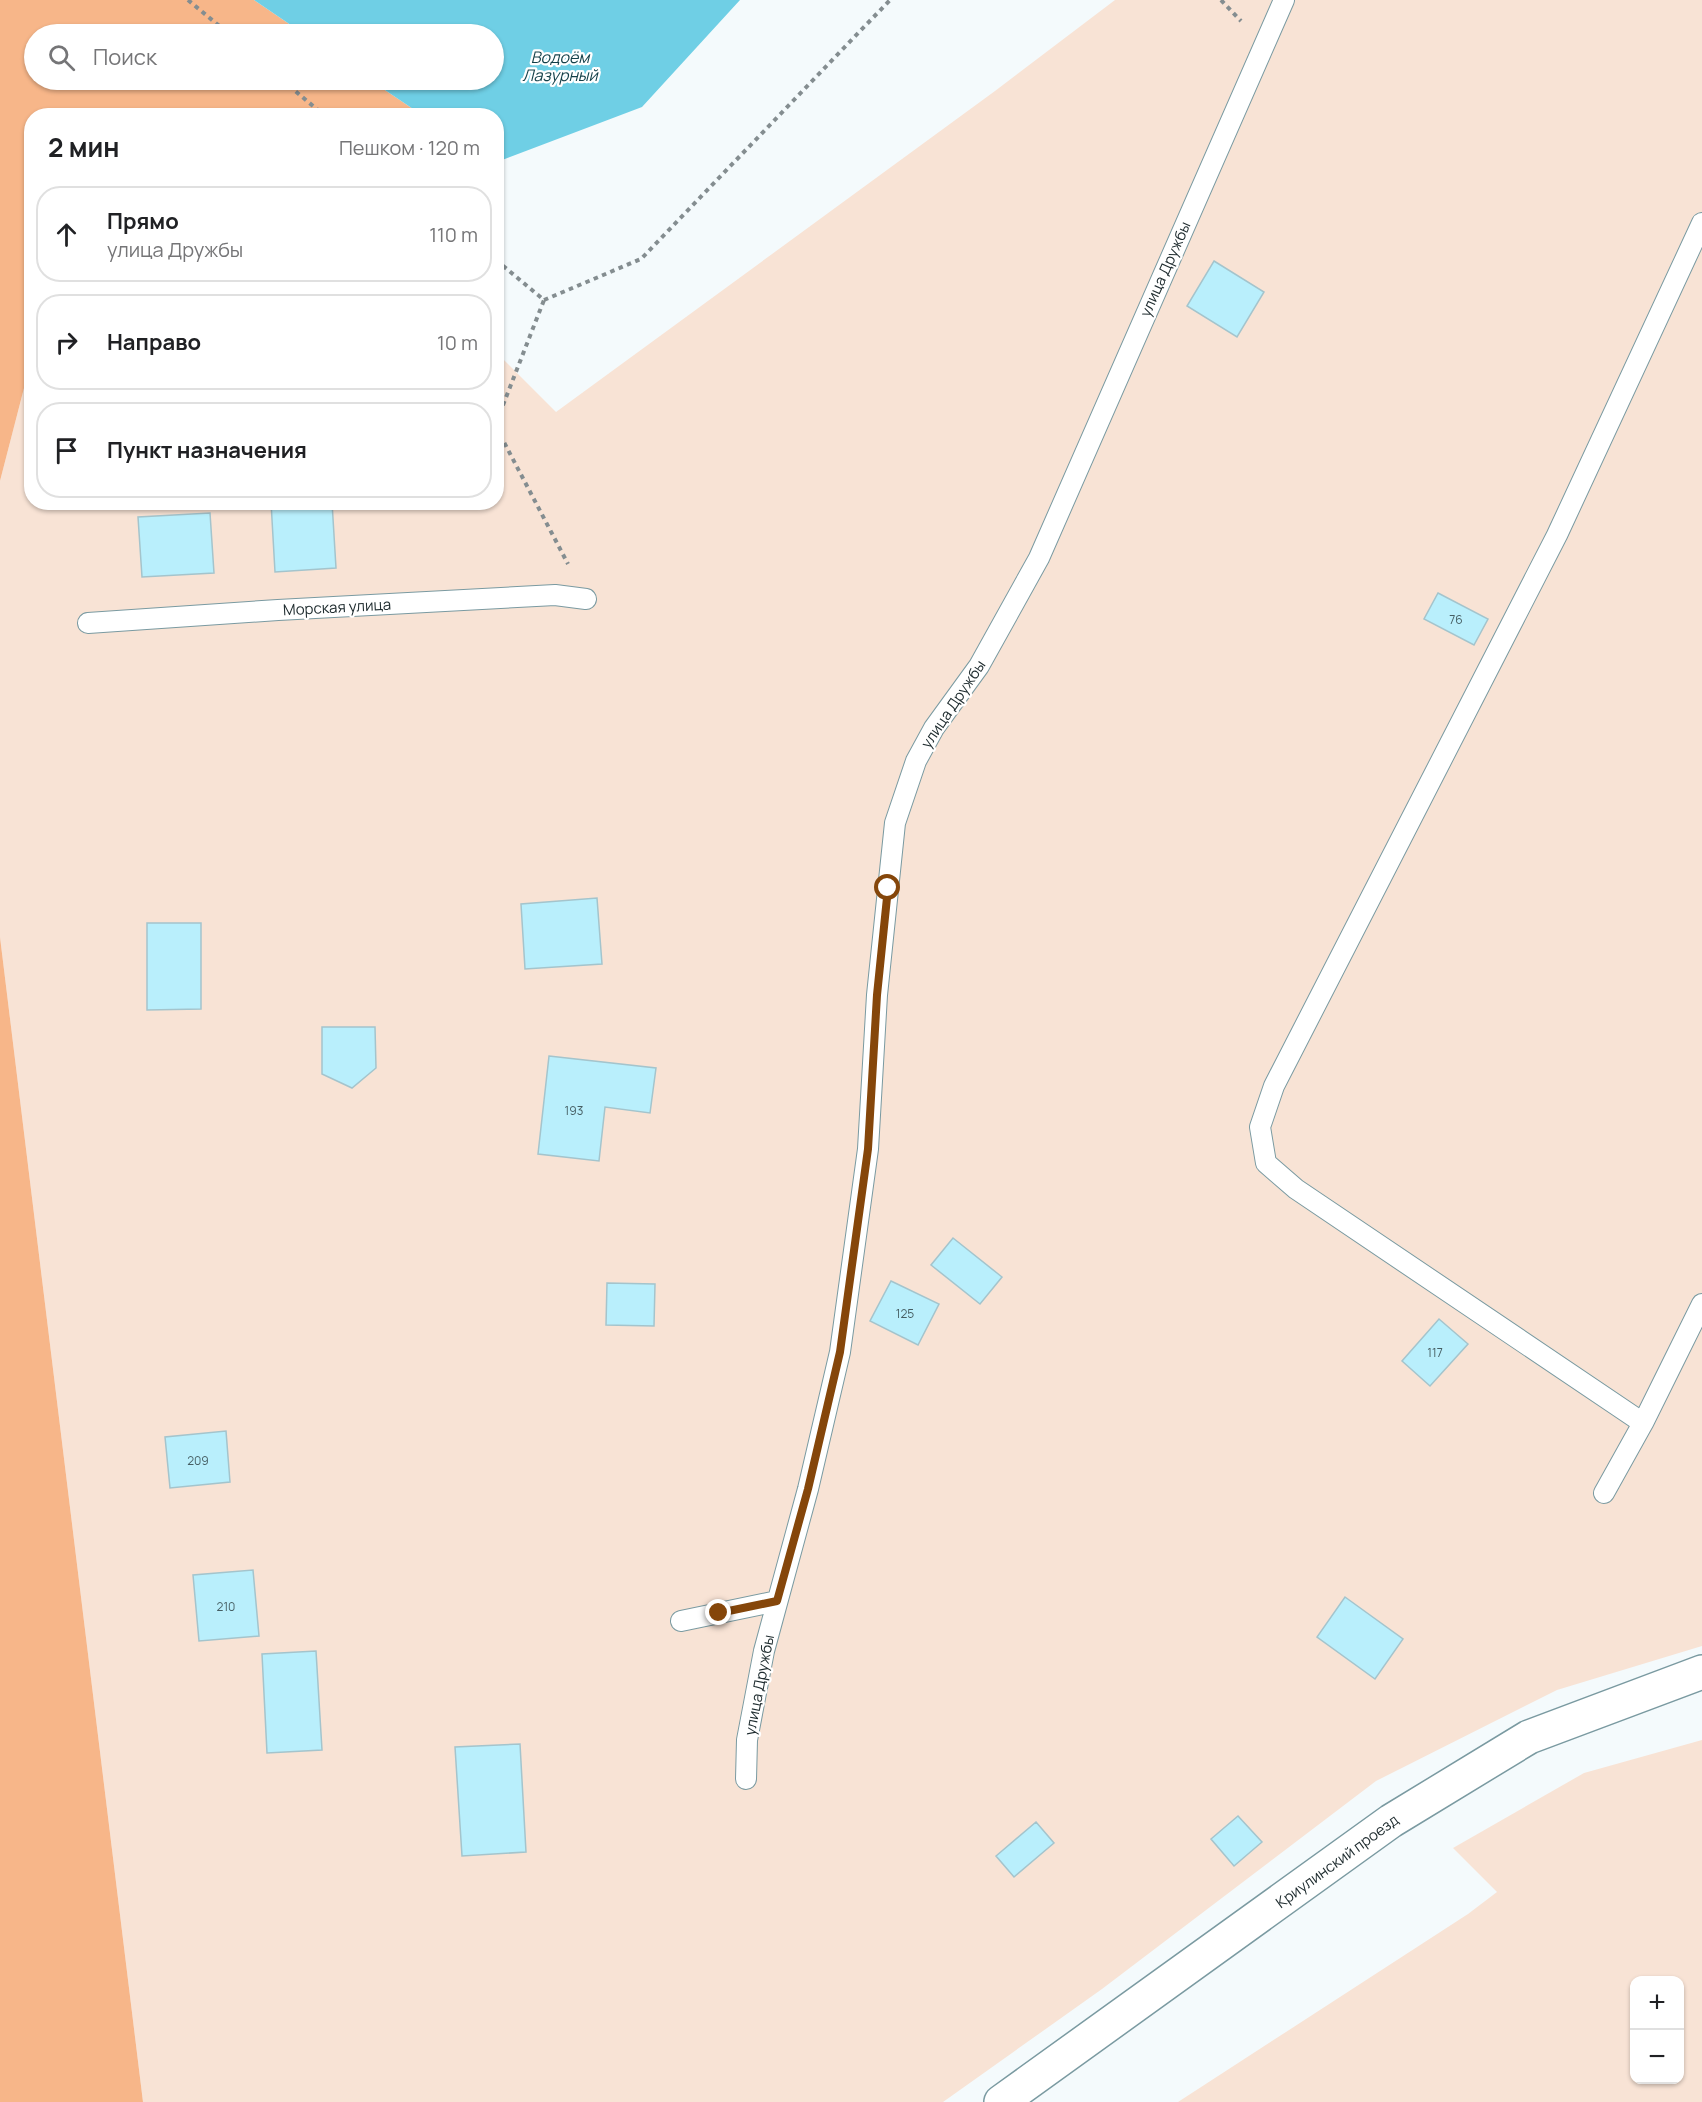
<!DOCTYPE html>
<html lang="ru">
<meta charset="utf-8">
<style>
body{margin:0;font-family:Manrope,sans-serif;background:#f6f6f6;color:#202124}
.controls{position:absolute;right:18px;bottom:18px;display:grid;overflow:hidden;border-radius:12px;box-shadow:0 2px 4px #0004}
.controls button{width:54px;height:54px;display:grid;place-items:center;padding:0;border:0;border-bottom:2px solid #e0e0e0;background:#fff;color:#202124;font:30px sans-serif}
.stop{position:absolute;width:18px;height:18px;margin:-14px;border:4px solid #85460a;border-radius:50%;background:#fff}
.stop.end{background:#85460a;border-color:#fff;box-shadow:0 2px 6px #0008}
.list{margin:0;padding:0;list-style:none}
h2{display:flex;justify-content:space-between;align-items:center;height:78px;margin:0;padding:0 24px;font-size:26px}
h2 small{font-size:20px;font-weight:400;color:#757577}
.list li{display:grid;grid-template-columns:39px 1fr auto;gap:18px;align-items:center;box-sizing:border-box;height:96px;margin:0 12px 12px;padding:0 12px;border:2px solid #e0e0e0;border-radius:24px}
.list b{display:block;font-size:22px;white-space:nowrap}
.list p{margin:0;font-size:20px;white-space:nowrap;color:#757577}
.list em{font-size:20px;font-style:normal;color:#757577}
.icon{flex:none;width:33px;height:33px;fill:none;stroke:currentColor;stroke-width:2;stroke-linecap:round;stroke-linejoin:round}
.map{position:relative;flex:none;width:1702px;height:2102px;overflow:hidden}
.search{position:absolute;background:#fff;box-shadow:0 2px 4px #0004;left:24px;top:24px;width:480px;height:66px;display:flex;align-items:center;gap:15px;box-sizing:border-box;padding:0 21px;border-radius:33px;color:#757577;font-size:22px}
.panel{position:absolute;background:#fff;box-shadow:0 2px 4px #0004;left:24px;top:108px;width:480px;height:402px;border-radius:24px}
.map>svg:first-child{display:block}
.green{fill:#f8e3d5;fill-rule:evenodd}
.forest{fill:#f7b689}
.water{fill:#6fcfe5}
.building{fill:#b9effc;stroke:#a4c4cc;stroke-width:1.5}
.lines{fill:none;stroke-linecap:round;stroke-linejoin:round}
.lane-casing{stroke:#7a9aa1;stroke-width:22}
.secondary-casing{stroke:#7a9aa1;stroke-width:36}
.path{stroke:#848d90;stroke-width:4;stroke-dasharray:4.5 4.5;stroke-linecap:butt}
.lane{stroke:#fff;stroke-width:20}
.secondary{stroke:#fff;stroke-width:33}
.route{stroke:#85460a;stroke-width:8}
.labels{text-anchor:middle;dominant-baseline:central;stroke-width:4.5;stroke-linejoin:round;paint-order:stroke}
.number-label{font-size:12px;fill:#465e63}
.street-label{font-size:15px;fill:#202d30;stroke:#fff}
.water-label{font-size:16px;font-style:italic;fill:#123f48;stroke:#fff}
</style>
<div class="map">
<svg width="1702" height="2102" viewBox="0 0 1702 2102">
<rect width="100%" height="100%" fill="#f4fafc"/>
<path class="green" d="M 1115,0 L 1702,0 L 1702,1646 L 1557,1690 L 1376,1781 L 1102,1989 L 943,2102 L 143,2102 L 0,937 L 0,481 L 31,361 L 32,502 L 496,502 L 497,353 L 556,412 L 995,91 Z
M 1702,1740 L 1702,2102 L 1178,2102 L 1468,1914 L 1497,1892 L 1453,1848 L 1584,1773 ZM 1634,1980 L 1680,1980 L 1680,2080 L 1634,2080 Z"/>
<path class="forest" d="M 0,0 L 254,0 L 304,34 L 34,34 L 34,80 L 370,80 L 422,115 L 32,116 L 31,361 L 0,481 Z
M 0,937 L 143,2102 L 0,2102 Z"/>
<path class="water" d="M 254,0 L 740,0 L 642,107 L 497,162 L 496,116 L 422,115 L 370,80 L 494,80 L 494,34 L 304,34 Z"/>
<path class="building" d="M 1214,261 L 1264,292 L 1237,337 L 1187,306 Z
M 271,502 L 332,502 L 336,568 L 275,572 Z
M 210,513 L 214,573 L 142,577 L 138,517 Z
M 1438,593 L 1488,619 L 1474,645 L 1424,619 Z
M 597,898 L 602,964 L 525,969 L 521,904 Z
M 147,923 L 201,923 L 201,1009 L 147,1010 Z
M 322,1027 L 375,1027 L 376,1068 L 352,1088 L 322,1074 Z
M 549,1056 L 656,1068 L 650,1113 L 605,1107 L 599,1161 L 538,1154 Z
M 953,1238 L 1002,1277 L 980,1304 L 931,1265 Z
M 891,1281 L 939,1304 L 918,1345 L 870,1321 Z
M 607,1283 L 655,1284 L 654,1326 L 606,1325 Z
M 1439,1319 L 1468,1344 L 1430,1386 L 1402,1361 Z
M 226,1431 L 230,1482 L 170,1488 L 165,1437 Z
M 253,1570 L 259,1636 L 199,1641 L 193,1575 Z
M 1345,1597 L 1403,1639 L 1375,1679 L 1317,1637 Z
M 316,1651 L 322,1750 L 267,1753 L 262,1654 Z
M 520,1744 L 526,1852 L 462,1856 L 455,1747 Z
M 1238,1816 L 1262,1842 L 1234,1866 L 1211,1839 Z
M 1036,1822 L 1054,1843 L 1014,1877 L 996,1856 Z"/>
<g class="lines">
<defs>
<path id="lane" d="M 88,623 L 278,610 L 555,595 L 586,599
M 1643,1423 L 1296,1189 L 1266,1163 L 1260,1127 L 1274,1086 L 1557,535 L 1702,223
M 1604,1493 L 1643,1423 L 1702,1304
M 681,1621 L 777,1601
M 746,1779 L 747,1740 L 764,1651 L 808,1489 L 840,1352 L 868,1149 L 877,995 L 895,823 L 916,761 L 934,728 L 979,666 L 1039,558 L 1284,0"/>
<path id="secondary" d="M 1001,2102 L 1391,1821 L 1529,1737 L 1702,1672"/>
</defs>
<use href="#lane" class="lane-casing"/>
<use href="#secondary" class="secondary-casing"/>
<path class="path" d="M 188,0 L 229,34
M 1221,0 L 1241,21
M 282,80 L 325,116
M 496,260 L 544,300 L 496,423
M 544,300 L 641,259 L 890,0
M 496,427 L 568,564"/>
<use href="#lane" class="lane"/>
<use href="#secondary" class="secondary"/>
</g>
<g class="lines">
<path class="route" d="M 719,1613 L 777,1601 L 808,1489 L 840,1352 L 868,1149 L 877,995 L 888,888"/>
</g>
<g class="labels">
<g class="number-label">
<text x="1456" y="619">76</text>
<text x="574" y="1110">193</text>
<text x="905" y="1313">125</text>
<text x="1435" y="1352">117</text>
<text x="198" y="1460">209</text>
<text x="226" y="1606">210</text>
</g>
<g class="street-label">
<text transform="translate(1165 269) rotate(-66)">улица Дружбы</text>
<text transform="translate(337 607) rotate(-3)">Морская улица</text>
<text transform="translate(953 704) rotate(-56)">улица Дружбы</text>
<text transform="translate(759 1685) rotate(-79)">улица Дружбы</text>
<text transform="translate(1337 1861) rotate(-36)">Криулинский проезд</text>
</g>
<g class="water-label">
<text x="560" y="57">Водоём<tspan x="560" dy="18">Лазурный</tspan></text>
</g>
</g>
</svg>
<div class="controls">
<button>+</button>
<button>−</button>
</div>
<div class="stop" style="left:888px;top:888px"></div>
<div class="stop end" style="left:719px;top:1613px"></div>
<div class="search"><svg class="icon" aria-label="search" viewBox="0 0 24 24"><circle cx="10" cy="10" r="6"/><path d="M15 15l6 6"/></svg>Поиск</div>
<section class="panel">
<h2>2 мин<small>Пешком · 120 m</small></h2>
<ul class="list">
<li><svg class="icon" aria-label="ahead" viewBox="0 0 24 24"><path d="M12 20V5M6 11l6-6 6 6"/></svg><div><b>Прямо</b><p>улица Дружбы</p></div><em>110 m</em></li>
<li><svg class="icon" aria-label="right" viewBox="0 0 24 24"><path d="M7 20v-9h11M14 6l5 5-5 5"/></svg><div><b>Направо</b></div><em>10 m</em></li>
<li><svg class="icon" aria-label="arrive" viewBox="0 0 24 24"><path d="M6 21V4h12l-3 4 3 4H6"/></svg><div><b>Пункт назначения</b></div></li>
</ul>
</section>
</div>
